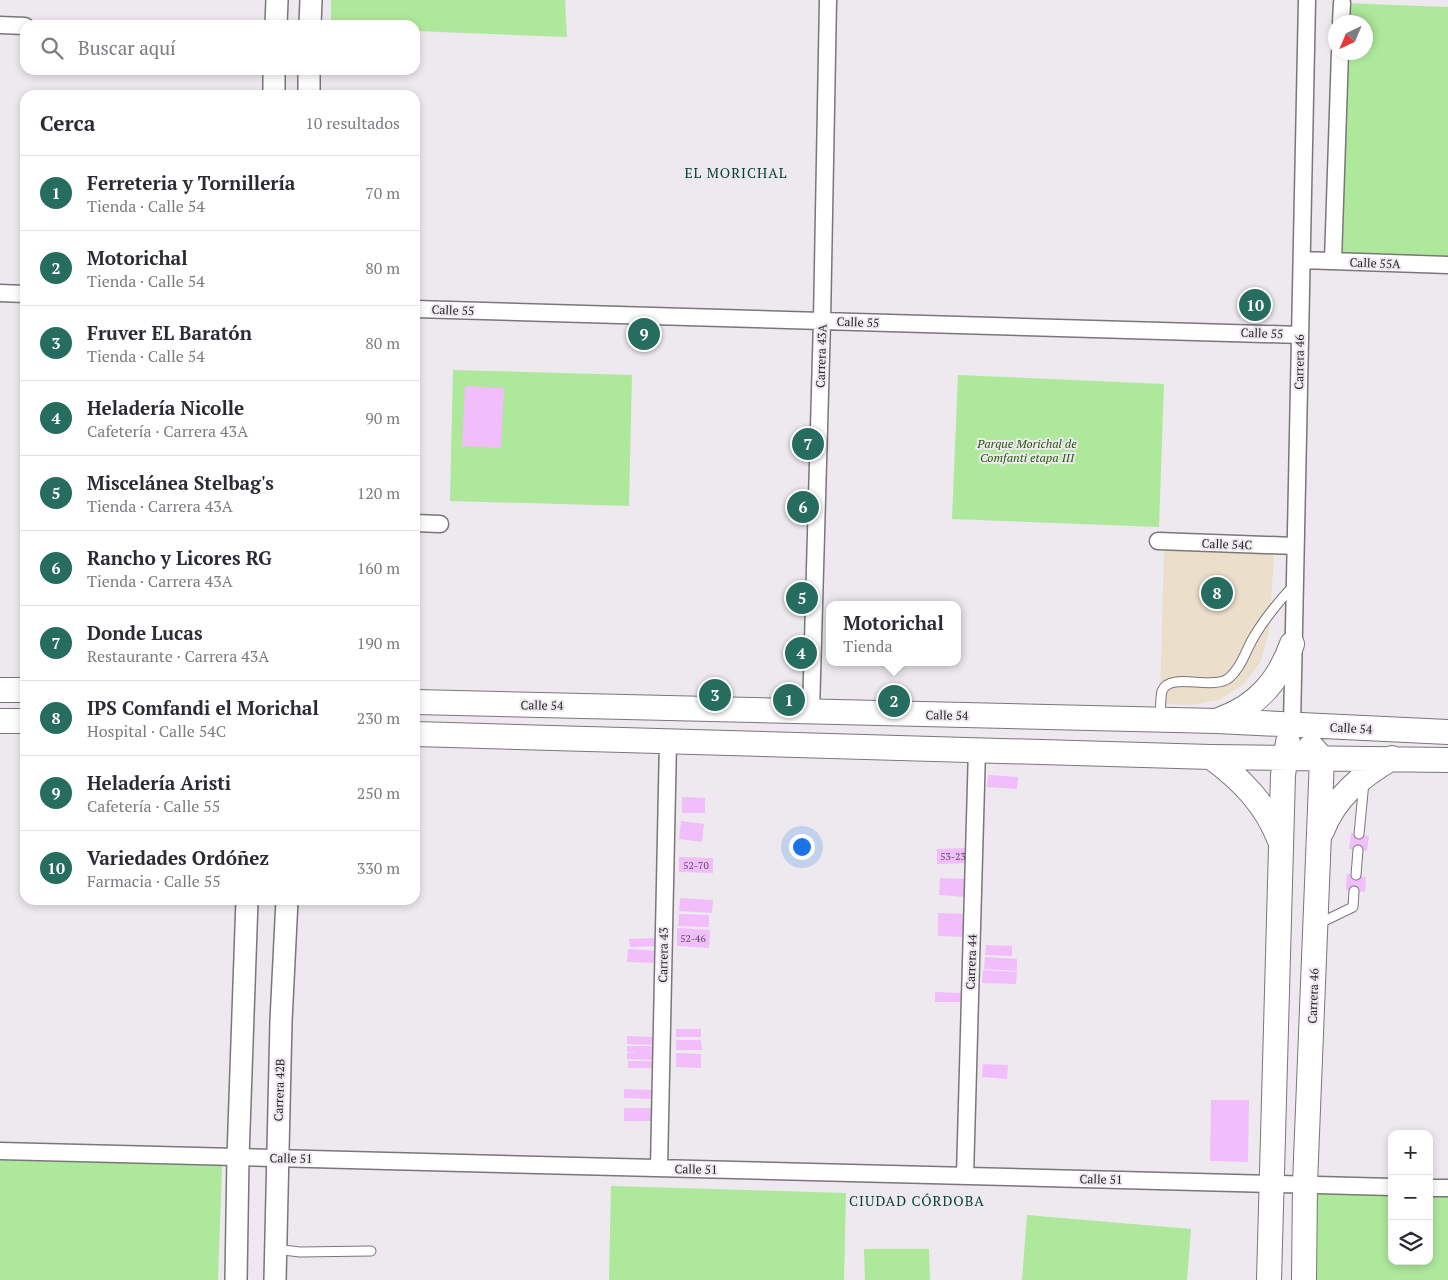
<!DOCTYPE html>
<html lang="es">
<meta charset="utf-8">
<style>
body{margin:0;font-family:"PT Serif",serif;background:#f7f7f7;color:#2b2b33}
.controls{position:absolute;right:15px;bottom:15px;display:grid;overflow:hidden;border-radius:10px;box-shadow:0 2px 8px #0003}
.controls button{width:45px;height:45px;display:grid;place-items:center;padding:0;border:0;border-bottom:1px solid #e1e1e2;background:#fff;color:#2b2b33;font:25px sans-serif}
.compass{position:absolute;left:1328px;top:15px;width:45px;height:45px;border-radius:50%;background:#fff;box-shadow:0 2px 8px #0003;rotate:224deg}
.you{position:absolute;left:801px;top:846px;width:18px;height:18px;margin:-12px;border:4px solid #fff;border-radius:50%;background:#1a73e8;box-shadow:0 0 0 8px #1a73e833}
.badge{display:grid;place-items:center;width:32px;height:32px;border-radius:50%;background:#266c5f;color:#fff;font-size:16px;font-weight:700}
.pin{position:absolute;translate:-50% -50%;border:2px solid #fff;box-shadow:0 1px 5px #0006}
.popup{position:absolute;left:826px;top:601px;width:135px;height:65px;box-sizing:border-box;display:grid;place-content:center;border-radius:10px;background:#fff;filter:drop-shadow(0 1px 4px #0005);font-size:16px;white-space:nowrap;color:#7c7c81}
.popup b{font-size:19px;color:#2b2b33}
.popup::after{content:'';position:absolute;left:50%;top:100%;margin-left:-10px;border:10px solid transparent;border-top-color:#fff}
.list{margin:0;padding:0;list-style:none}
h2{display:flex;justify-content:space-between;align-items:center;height:65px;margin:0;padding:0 20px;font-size:21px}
h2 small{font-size:16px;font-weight:400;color:#7c7c81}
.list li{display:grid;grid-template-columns:32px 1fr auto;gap:15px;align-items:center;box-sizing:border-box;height:75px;padding:0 20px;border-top:1px solid #e1e1e2}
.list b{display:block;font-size:19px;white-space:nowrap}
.list p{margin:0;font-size:16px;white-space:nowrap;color:#7c7c81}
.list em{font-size:16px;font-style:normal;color:#7c7c81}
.icon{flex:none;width:28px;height:28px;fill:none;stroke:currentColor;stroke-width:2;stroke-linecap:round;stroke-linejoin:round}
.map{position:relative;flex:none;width:1448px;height:1280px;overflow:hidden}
.search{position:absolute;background:#fff;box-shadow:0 2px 8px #0003;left:20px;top:20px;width:400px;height:55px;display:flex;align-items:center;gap:12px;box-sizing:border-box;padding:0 18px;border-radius:15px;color:#7c7c81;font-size:19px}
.panel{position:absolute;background:#fff;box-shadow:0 2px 8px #0003;left:20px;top:90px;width:400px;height:815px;border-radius:15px}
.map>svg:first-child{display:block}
.medical{fill:#ebdfcb}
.green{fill:#aee89b}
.building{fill:#f2bdfb}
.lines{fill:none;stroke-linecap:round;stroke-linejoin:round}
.service-casing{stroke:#7a767a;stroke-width:11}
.minor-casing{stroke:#7a767a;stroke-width:19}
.tertiary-casing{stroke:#7a767a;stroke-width:24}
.secondary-casing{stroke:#7a767a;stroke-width:26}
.service{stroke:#fff;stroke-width:9}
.minor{stroke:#fff;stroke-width:16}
.tertiary{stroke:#fff;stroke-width:21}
.secondary{stroke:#fff;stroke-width:24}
.labels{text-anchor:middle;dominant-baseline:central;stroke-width:4;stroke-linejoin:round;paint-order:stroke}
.number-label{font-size:10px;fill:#584a5a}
.street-label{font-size:12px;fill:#252325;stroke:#ede9ee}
.park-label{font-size:12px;font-style:italic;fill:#235b06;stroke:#ede9ee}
.neighbourhood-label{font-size:14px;letter-spacing:1px;fill:#034138;stroke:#ede9ee}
</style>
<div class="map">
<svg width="1448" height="1280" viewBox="0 0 1448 1280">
<rect width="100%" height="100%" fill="#ede9ee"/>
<path class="medical" d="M 1164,549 L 1274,555 L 1269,632 L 1261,661 L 1244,684 L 1219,700 L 1190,705 L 1160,704 Z"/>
<path class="green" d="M 331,0 L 565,0 L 567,37 L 415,31 L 415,25 L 331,25 Z
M 1342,3 L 1448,7 L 1448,265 L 1333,261 L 1340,53 L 1366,52 L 1366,22 L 1341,22 Z
M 453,370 L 632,375 L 629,506 L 450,501 Z
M 958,375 L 1164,384 L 1159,527 L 952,519 Z
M 0,1160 L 222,1166 L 218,1280 L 0,1280 Z
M 1317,1185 L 1392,1187 L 1392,1261 L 1429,1261 L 1429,1188 L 1448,1188 L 1448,1280 L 1314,1280 Z
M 611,1186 L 846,1193 L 844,1280 L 609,1280 Z
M 1027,1215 L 1191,1229 L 1187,1280 L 1022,1280 Z
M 864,1249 L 929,1249 L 930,1280 L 865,1280 Z"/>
<path class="building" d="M 1242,292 L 1270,295 L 1268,319 L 1239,316 Z
M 465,386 L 504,388 L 501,448 L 462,446 Z
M 988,775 L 1018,777 L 1017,789 L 987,787 Z
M 682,797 L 705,798 L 705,813 L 682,813 Z
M 681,821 L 704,824 L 702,842 L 679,839 Z
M 1351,833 L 1369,836 L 1367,851 L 1349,849 Z
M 968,848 L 968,863 L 937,864 L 937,849 Z
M 679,857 L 713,858 L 713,873 L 679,872 Z
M 1347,874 L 1366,877 L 1365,892 L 1346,890 Z
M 940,878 L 966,879 L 965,897 L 939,895 Z
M 680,898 L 713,900 L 712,913 L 679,911 Z
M 938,913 L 968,914 L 967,937 L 938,936 Z
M 679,914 L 709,915 L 709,927 L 678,926 Z
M 677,928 L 710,930 L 709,948 L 677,946 Z
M 656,938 L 656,946 L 630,947 L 629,939 Z
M 986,945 L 1012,946 L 1012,956 L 985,955 Z
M 628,949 L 657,951 L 656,963 L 627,962 Z
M 985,957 L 1017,959 L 1017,971 L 984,969 Z
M 983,970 L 1017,972 L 1016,984 L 982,983 Z
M 935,992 L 962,993 L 962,1002 L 935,1002 Z
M 676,1029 L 701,1029 L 701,1037 L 676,1037 Z
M 627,1036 L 653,1037 L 653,1045 L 627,1044 Z
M 676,1040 L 701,1040 L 702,1050 L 676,1050 Z
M 627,1046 L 653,1046 L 653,1060 L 627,1059 L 627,1053 L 638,1052 L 627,1052 Z
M 676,1053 L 701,1054 L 701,1068 L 676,1067 Z
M 628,1061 L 653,1061 L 653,1068 L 628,1068 Z
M 983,1064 L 1008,1065 L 1007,1079 L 982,1077 Z
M 624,1089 L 652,1090 L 652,1099 L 624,1098 Z
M 1211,1100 L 1249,1100 L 1248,1162 L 1210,1161 Z
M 624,1108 L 653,1108 L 653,1121 L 624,1121 Z"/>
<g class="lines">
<defs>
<path id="service" d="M 1160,718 C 1161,710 1160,699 1162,691 C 1170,671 1212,691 1229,678 C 1242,667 1246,649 1255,635 C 1266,617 1280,600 1295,584
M 1359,834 L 1364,782
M 1356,875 L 1358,850
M 1318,924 L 1353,907 L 1354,891
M 275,1249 L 300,1252 L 371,1251"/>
<path id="minor" d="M 1341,22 L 1342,3
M 0,25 L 25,26
M 1302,260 L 1448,265
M 1333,261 L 1340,52
M 0,293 L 25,294
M 415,309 L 1300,335
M 415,523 L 440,524
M 1158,541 L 1295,546
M 811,711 L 822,321 L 828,0
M 1292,725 L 1307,0
M 0,1151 L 1392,1187
M 659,1168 L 668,741
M 965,1176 L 977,749
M 1429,1188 L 1448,1188"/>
<path id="tertiary" d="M 276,25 L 277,0
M 310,25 L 311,0
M 274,95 L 274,70
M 309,95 L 309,70
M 236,1280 L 238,1157 L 247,900
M 275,1280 L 281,1021 L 287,900"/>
<path id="secondary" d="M 0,690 L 25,690
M 415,702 L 1217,721 L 1448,732
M 1221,719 C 1258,706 1279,680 1292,644
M 0,721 L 25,721
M 415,734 L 1211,757 L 1448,760
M 1211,757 C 1241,779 1266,804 1280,841
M 1322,831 C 1335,797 1361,776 1392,758
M 1269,1280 L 1283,775 L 1288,742
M 1304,1280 L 1305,1184 L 1322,758 L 1311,746"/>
</defs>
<use href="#service" class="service-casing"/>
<use href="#minor" class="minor-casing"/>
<use href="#tertiary" class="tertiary-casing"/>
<use href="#secondary" class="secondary-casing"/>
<use href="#service" class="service"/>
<use href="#minor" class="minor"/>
<use href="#tertiary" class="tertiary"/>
<use href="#secondary" class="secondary"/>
</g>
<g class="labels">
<g class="number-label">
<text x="953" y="856">53-23</text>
<text x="696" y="865">52-70</text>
<text x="693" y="938">52-46</text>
</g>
<g class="street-label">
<text transform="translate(1375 263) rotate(2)">Calle 55A</text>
<text transform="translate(453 310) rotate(2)">Calle 55</text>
<text transform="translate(858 322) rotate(2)">Calle 55</text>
<text transform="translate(1262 333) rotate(2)">Calle 55</text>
<text transform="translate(821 356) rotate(-88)">Carrera 43A</text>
<text transform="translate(1299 362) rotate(-89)">Carrera 46</text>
<text transform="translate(1227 544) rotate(2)">Calle 54C</text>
<text transform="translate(542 705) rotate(1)">Calle 54</text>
<text transform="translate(947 715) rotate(1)">Calle 54</text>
<text transform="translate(1351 728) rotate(3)">Calle 54</text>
<text transform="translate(663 955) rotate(-89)">Carrera 43</text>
<text transform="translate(971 962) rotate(-88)">Carrera 44</text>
<text transform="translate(1313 996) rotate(-88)">Carrera 46</text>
<text transform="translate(279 1090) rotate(-88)">Carrera 42B</text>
<text transform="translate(291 1158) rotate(1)">Calle 51</text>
<text transform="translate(696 1169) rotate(1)">Calle 51</text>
<text transform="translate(1101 1179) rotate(1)">Calle 51</text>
</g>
<g class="park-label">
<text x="1027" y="443">Parque Morichal de<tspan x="1027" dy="14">Comfanti etapa III</tspan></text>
</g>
<g class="neighbourhood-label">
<text x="736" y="172">EL MORICHAL</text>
<text x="917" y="1200">CIUDAD CÓRDOBA</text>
</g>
</g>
</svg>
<div class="controls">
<button>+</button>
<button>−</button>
<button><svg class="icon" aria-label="layers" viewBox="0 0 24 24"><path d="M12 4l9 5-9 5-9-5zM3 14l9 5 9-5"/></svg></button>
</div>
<svg class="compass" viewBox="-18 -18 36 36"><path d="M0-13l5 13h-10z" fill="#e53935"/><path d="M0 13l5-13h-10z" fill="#7c7c81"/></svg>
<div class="you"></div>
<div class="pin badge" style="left:789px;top:700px">1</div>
<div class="pin badge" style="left:894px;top:701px">2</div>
<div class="popup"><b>Motorichal</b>Tienda</div>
<div class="pin badge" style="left:715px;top:695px">3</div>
<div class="pin badge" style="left:801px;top:653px">4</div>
<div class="pin badge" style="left:802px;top:598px">5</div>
<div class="pin badge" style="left:803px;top:507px">6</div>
<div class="pin badge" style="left:808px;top:444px">7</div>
<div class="pin badge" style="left:1217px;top:593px">8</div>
<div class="pin badge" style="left:644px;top:334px">9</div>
<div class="pin badge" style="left:1255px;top:305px">10</div>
<div class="search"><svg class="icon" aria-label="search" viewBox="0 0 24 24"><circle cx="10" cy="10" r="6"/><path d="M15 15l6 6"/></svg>Buscar aquí</div>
<section class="panel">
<h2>Cerca<small>10 resultados</small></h2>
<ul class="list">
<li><span class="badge">1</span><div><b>Ferreteria y Tornillería</b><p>Tienda · Calle 54</p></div><em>70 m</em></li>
<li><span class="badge">2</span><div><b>Motorichal</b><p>Tienda · Calle 54</p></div><em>80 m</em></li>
<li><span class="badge">3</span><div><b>Fruver EL Baratón</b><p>Tienda · Calle 54</p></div><em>80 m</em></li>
<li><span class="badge">4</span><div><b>Heladería Nicolle</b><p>Cafetería · Carrera 43A</p></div><em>90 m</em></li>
<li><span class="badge">5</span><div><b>Miscelánea Stelbag's</b><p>Tienda · Carrera 43A</p></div><em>120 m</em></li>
<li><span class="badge">6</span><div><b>Rancho y Licores RG</b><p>Tienda · Carrera 43A</p></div><em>160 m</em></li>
<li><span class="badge">7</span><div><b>Donde Lucas</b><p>Restaurante · Carrera 43A</p></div><em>190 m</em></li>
<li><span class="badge">8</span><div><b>IPS Comfandi el Morichal</b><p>Hospital · Calle 54C</p></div><em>230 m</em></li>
<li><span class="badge">9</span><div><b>Heladería Aristi</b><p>Cafetería · Calle 55</p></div><em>250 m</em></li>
<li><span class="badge">10</span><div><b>Variedades Ordóñez</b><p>Farmacia · Calle 55</p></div><em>330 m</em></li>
</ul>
</section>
</div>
